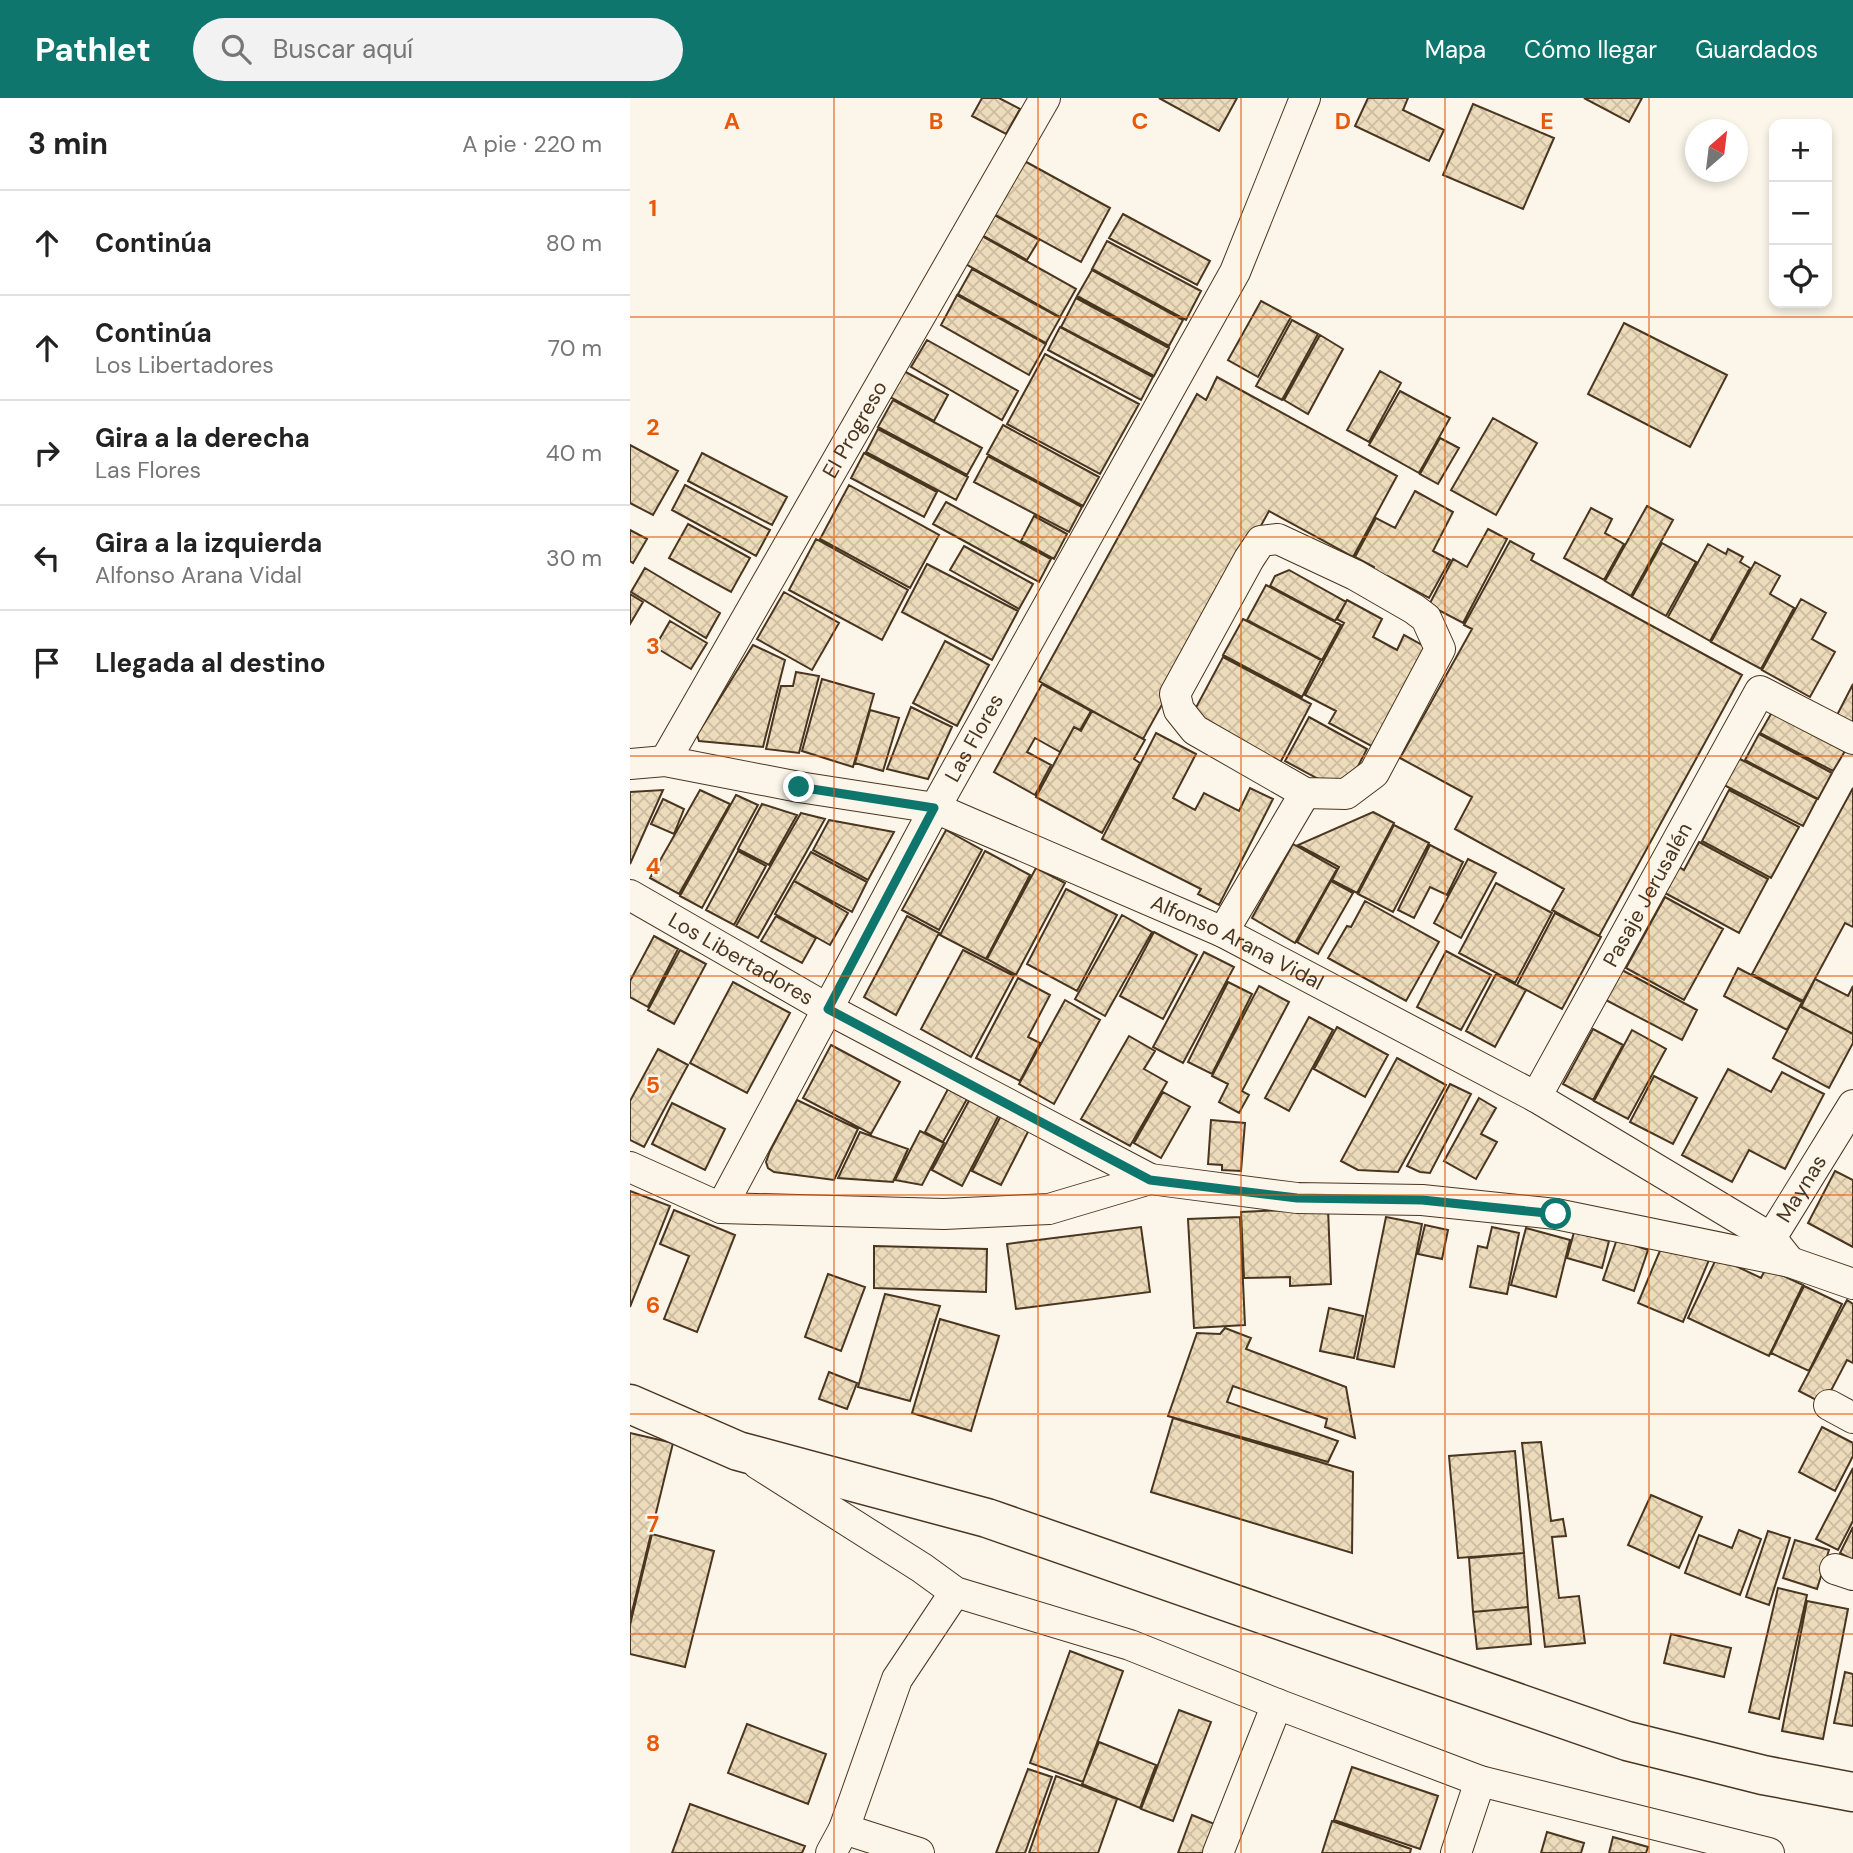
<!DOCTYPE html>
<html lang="es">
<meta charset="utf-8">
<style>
body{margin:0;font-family:"DM Sans",sans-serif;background:#f2f2f2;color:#222}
.controls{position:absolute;right:21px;top:21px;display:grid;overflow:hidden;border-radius:14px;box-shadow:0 4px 10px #0003}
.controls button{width:63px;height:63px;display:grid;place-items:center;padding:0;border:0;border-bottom:2px solid #e0e0e0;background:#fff;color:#222;font:35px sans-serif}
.compass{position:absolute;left:1055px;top:21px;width:63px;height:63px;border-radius:50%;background:#fff;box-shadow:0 4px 10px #0003;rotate:28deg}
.stop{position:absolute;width:21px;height:21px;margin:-16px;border:5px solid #0f766e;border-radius:50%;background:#fff}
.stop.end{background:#0f766e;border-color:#fff;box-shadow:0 2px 7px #0008}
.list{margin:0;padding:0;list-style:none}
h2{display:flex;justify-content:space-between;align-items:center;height:91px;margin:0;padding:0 28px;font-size:30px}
h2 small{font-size:23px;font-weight:400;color:#767676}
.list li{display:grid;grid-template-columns:46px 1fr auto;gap:21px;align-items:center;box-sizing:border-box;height:105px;padding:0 28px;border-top:2px solid #e0e0e0}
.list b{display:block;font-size:26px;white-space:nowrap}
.list p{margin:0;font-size:23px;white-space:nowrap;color:#767676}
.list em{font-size:23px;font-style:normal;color:#767676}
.icon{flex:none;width:38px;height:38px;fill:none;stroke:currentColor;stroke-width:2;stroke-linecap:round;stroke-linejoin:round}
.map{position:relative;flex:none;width:1223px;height:1755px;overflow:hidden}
header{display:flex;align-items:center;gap:42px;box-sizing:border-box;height:98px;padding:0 35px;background:#0f766e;color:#fff}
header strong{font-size:33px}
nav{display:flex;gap:38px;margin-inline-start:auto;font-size:24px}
.search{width:490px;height:63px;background:#f2f2f2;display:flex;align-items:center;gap:18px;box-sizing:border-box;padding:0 24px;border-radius:38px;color:#767676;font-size:26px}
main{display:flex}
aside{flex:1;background:#fff}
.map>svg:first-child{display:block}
.building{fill:url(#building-cross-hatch);stroke:#4a3520;stroke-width:2}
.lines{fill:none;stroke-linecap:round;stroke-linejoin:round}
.minor-casing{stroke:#4a3520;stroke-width:32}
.trunk-casing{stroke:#4a3520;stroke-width:41}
.minor{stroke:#fbf6e9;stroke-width:30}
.trunk{stroke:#fbf6e9;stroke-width:38}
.route{stroke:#0f766e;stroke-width:9}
.grid{fill:none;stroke:#e8590c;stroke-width:2;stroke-opacity:0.55}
.labels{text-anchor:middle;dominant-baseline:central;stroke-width:5;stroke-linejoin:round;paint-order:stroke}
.street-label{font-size:21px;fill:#4a3520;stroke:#fbf6e9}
.grid-label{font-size:23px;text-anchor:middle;font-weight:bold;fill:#e8590c;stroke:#fbf6e9;stroke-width:5;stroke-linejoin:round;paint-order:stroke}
</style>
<header>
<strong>Pathlet</strong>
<div class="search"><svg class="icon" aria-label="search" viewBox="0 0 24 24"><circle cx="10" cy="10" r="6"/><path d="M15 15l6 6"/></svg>Buscar aquí</div>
<nav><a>Mapa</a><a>Cómo llegar</a><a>Guardados</a></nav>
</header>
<main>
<aside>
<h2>3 min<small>A pie · 220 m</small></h2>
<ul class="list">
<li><svg class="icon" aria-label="ahead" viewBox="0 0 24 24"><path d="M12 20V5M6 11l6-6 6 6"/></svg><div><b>Continúa</b></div><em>80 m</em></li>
<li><svg class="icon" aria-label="ahead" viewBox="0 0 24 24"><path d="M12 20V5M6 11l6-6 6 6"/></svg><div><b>Continúa</b><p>Los Libertadores</p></div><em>70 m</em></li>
<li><svg class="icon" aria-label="right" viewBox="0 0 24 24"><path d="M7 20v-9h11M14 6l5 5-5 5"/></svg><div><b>Gira a la derecha</b><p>Las Flores</p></div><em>40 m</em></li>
<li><svg class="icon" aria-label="left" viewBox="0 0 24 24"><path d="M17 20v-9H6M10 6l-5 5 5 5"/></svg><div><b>Gira a la izquierda</b><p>Alfonso Arana Vidal</p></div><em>30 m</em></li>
<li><svg class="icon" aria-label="arrive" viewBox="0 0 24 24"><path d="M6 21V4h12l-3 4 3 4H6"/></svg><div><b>Llegada al destino</b></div></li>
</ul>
</aside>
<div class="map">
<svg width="1223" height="1755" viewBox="0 0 1223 1755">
<defs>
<pattern id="building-cross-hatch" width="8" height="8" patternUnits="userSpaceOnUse" patternTransform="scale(1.75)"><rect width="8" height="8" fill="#ecdcbc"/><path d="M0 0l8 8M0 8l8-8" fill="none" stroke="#ccbda1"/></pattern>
</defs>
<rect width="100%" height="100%" fill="#fbf6e9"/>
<path class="building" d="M 352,0 L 369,0 L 390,11 L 376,36 L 342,18 Z
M 529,0 L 607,0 L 589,33 Z
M 738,0 L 778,0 L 773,12 L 814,32 L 799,63 L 725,28 Z
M 954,0 L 1012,0 L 999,24 Z
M 843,6 L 924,40 L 893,111 L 813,77 Z
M 389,60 L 480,110 L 451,164 L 360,114 Z
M 493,116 L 580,163 L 567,187 L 479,140 Z
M 364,117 L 409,142 L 397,162 L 352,137 Z
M 350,137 L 446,191 L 430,219 L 334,165 Z
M 477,143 L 571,193 L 556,222 L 462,171 Z
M 342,171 L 430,220 L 416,245 L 328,196 Z
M 462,172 L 553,222 L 539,248 L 447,198 Z
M 327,197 L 416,246 L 399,277 L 311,227 Z
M 446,200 L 539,250 L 524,278 L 431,229 Z
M 631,203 L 661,219 L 628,279 L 598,262 Z
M 662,222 L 688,236 L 652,302 L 626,288 Z
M 994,225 L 1097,277 L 1060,349 L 958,296 Z
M 430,229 L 523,279 L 511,302 L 418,252 Z
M 690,237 L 713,251 L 678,316 L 654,302 Z
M 297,242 L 388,293 L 372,322 L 281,269 Z
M 415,256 L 509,306 L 470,376 L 377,326 Z
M 272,272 L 318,297 L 304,323 L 258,298 Z
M 750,273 L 771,285 L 739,344 L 717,332 Z
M 587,279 L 767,378 L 723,459 L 639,413 L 513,641 L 409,583 L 567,296 L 576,302 Z
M 770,293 L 820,320 L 789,375 L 739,347 Z
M 263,302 L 352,350 L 337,377 L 248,329 Z
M 863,320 L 907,345 L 866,417 L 821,392 Z
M 373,327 L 469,379 L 453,408 L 357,356 Z
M 248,331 L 338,379 L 326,402 L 236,354 Z
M 810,340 L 829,350 L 808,386 L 790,376 Z
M 0,347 L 48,373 L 23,417 L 0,405 Z
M 72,355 L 157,399 L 142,427 L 58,383 Z
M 234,355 L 307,394 L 294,419 L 221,380 Z
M 358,358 L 452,409 L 439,434 L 344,384 Z
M 55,387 L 140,432 L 126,458 L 42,412 Z
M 219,387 L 309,437 L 280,490 L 190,441 Z
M 785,393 L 823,414 L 803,453 L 820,462 L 799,500 L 758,478 L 755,483 L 741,476 L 744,469 L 725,459 L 746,420 L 765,430 Z
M 316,404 L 421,461 L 409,484 L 303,426 Z
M 1017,408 L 1043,422 L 1001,498 L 975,483 Z
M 961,410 L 982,421 L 975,435 L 994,446 L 974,482 L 934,460 Z
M 404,418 L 437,436 L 424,461 L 391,443 Z
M 58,426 L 120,460 L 101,494 L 39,460 Z
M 858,431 L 877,441 L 833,525 L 799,507 L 823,461 L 837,469 Z
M 0,432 L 17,441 L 3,465 L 0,463 Z
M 186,441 L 278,492 L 252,542 L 159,492 Z
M 880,443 L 904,456 L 901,462 L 1112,577 L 969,838 L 922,812 L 934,791 L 825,731 L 842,699 L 770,660 L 842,531 L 834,527 Z
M 1032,445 L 1066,464 L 1036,518 L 1002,499 Z
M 1078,446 L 1096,456 L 1098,451 L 1113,459 L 1110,464 L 1120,470 L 1080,543 L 1038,519 Z
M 334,448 L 403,486 L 389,511 L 320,472 Z
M 1125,464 L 1150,478 L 1140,496 L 1164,510 L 1131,571 L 1081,544 Z
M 297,466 L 388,513 L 362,562 L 272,514 Z
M 15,470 L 90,515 L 76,540 L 1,494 Z
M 659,472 L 716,504 L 705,523 L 640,488 L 645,478 Z
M 636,487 L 711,527 L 692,562 L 617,522 Z
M 154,494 L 209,525 L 182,572 L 127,541 Z
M 0,496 L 13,504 L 0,526 Z
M 1171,501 L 1196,515 L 1182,541 L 1205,554 L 1180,599 L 1132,572 Z
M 717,502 L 752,521 L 743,539 L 767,552 L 774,537 L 799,551 L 745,650 L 699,625 L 706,613 L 675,597 L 714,525 L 707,521 Z
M 613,521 L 691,562 L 672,599 L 593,557 Z
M 40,523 L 77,545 L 61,571 L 25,549 Z
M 315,543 L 359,567 L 327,628 L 283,605 Z
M 123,547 L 155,562 L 133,649 L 69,643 L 67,637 Z
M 593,559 L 681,606 L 650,665 L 562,617 Z
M 166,574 L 189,578 L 169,655 L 136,651 L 151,588 L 163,588 Z
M 192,581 L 244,596 L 223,669 L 172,653 Z
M 412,586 L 461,613 L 450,632 L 444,629 L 430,654 L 405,640 L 397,654 L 421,667 L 405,697 L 364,674 Z
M 1223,586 L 1223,630 L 1205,621 Z
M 281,609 L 322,629 L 298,681 L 257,671 Z
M 1145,609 L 1215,653 L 1203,673 L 1130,635 Z
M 240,612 L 269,620 L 253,673 L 225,665 Z
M 462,613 L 515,642 L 504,661 L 510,665 L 472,735 L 406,699 L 444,629 L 451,633 Z
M 679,619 L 737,651 L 714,695 L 655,663 Z
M 526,635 L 566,656 L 543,700 L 565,712 L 574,695 L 609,713 L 620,690 L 643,701 L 589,807 L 568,796 L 571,791 L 472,741 Z
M 1129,636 L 1202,675 L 1188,701 L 1115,662 Z
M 1108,660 L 1187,701 L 1173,728 L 1094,687 Z
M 1223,690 L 1223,829 L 1215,825 L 1173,903 L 1122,876 Z
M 33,692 L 0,766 L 0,694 Z
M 70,692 L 100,706 L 49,796 L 20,780 Z
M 1099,692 L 1169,729 L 1141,780 L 1072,743 Z
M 106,697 L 128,707 L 72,810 L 50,798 Z
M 33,701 L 54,711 L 44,736 L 21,726 Z
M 132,706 L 167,717 L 139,767 L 108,751 Z
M 743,714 L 764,725 L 727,795 L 702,782 L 709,769 L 668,747 Z
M 171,715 L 195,721 L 128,840 L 106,828 Z
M 199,722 L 264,734 L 238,782 L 183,752 Z
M 764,727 L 799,745 L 763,814 L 728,796 Z
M 316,732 L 352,752 L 309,832 L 272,812 Z
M 1069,744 L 1138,781 L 1109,835 L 1035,795 L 1049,769 L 1054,772 Z
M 663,746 L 707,771 L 665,845 L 622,820 Z
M 800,747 L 833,764 L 817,797 L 800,789 L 784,820 L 768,812 Z
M 108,753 L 136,768 L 104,827 L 76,812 Z
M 355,753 L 400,777 L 356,861 L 310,837 Z
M 181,754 L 237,784 L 222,814 L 164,783 Z
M 838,761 L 866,775 L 831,840 L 804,825 Z
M 406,770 L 435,785 L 386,877 L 357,861 Z
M 164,783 L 218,815 L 200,847 L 145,816 Z
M 701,783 L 723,795 L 688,856 L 667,844 Z
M 866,785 L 922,815 L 885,885 L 829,855 Z
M 436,791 L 487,817 L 447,893 L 397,866 Z
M 1035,799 L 1093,831 L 1054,902 L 996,870 Z
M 735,803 L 809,844 L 776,903 L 698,860 L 717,828 L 721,829 Z
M 925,815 L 971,839 L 932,911 L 887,887 Z
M 492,817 L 522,834 L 475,918 L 445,901 Z
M 146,818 L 186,840 L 172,865 L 131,843 Z
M 277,818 L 309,835 L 266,917 L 234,899 Z
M 524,834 L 567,857 L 533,921 L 490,898 Z
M 24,838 L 48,851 L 18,909 L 0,899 L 0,883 Z
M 50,852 L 76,866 L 44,926 L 18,912 Z
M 333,852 L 384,878 L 341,959 L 291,931 Z
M 816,853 L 861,877 L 831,932 L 787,909 Z
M 574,854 L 604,869 L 553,965 L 523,949 Z
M 1108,870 L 1172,904 L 1157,932 L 1094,898 Z
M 990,871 L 1067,912 L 1052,942 L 974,901 Z
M 866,876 L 896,892 L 865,949 L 836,933 Z
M 388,880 L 420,897 L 398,939 L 410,945 L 390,983 L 346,960 Z
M 1185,881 L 1218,898 L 1223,888 L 1223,936 L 1171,909 Z
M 103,884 L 160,915 L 117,995 L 60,965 Z
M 598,884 L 622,896 L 582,976 L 558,964 Z
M 629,888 L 659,904 L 612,993 L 619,997 L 609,1015 L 589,1004 L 598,986 L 582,978 Z
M 435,902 L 470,922 L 424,1006 L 389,986 Z
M 1170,908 L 1223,936 L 1223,945 L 1199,990 L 1143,960 Z
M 679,919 L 703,932 L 659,1013 L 635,1000 Z
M 707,929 L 758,957 L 735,999 L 684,971 Z
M 963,931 L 993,947 L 963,1002 L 933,986 Z
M 1002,932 L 1036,951 L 998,1021 L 964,1003 Z
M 499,938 L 525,953 L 514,971 L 537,984 L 500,1048 L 451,1021 Z
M 201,947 L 270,984 L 241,1036 L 173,1000 Z
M 28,951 L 58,967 L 14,1049 L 0,1042 L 0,1003 Z
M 767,960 L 816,987 L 768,1074 L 728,1072 L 711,1063 Z
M 1098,971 L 1141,994 L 1152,974 L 1194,996 L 1155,1071 L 1119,1052 L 1102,1084 L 1052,1057 Z
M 1024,978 L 1067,1000 L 1043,1046 L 1000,1024 Z
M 820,986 L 841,996 L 800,1075 L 790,1074 L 777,1068 Z
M 318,991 L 337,1001 L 313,1044 L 295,1034 Z
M 533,994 L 560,1009 L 531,1060 L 504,1045 Z
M 343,995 L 372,1011 L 332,1088 L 302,1072 Z
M 849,1000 L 866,1010 L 851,1036 L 867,1044 L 846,1081 L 814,1063 Z
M 167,1002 L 228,1031 L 204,1082 L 144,1074 L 138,1070 L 136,1064 L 140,1053 Z
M 42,1005 L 95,1031 L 75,1072 L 22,1046 Z
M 374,1012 L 402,1026 L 371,1087 L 342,1073 Z
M 581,1022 L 615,1025 L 611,1073 L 592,1072 L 592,1067 L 578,1066 Z
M 290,1033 L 314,1045 L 292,1087 L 265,1082 Z
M 230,1034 L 278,1051 L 263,1084 L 208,1080 Z
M 1205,1073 L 1223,1082 L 1223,1149 L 1178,1125 Z
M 0,1093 L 40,1108 L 0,1209 Z
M 698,1110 L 701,1186 L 660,1188 L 660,1179 L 614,1180 L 611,1114 Z
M 44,1112 L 105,1137 L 67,1234 L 34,1221 L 59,1158 L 30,1146 Z
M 610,1119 L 615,1227 L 564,1230 L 558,1121 Z
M 756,1119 L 792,1126 L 764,1269 L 727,1261 Z
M 795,1127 L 818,1132 L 812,1161 L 788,1156 Z
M 511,1129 L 520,1194 L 386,1211 L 377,1146 Z
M 862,1129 L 889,1135 L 877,1196 L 840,1189 L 848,1148 L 857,1150 Z
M 896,1130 L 940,1142 L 926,1199 L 881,1187 Z
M 944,1134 L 979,1143 L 972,1170 L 937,1160 Z
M 987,1141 L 1018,1152 L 1004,1193 L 973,1182 Z
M 1034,1143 L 1079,1162 L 1053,1224 L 1008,1205 Z
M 244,1148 L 357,1151 L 356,1194 L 244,1190 Z
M 1087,1159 L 1131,1180 L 1136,1170 L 1173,1187 L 1139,1258 L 1058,1220 Z
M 198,1176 L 235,1189 L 211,1253 L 175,1239 Z
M 1174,1188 L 1212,1206 L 1179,1273 L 1141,1255 Z
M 255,1196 L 310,1208 L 280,1303 L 228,1289 Z
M 1217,1202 L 1223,1206 L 1223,1265 L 1217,1262 L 1194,1306 L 1169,1293 Z
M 699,1210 L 733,1218 L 724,1260 L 690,1253 Z
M 310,1221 L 369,1238 L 341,1333 L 282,1315 Z
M 595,1230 L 621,1240 L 616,1251 L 716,1289 L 725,1340 L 695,1329 L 697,1321 L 603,1288 L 597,1304 L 708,1343 L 698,1364 L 538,1318 L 567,1235 L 590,1236 Z
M 199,1274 L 227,1285 L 217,1311 L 189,1301 Z
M 543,1320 L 723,1374 L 722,1455 L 521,1394 Z
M 1192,1329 L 1223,1345 L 1223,1358 L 1205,1393 L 1169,1374 Z
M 0,1335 L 43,1345 L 0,1522 Z
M 911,1344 L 921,1423 L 933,1421 L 936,1438 L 922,1439 L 929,1500 L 949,1498 L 955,1545 L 915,1549 L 892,1345 Z
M 885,1353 L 894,1455 L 828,1460 L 819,1358 Z
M 1223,1370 L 1223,1423 L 1208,1452 L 1186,1441 Z
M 1021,1397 L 1072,1419 L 1049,1470 L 998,1447 Z
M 1223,1429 L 1223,1462 L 1210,1455 Z
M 1109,1432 L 1131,1441 L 1110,1497 L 1055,1475 L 1069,1437 L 1102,1450 Z
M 1138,1433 L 1160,1440 L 1139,1507 L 1116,1499 Z
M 22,1436 L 84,1453 L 55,1569 L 0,1556 L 0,1527 Z
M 1165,1442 L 1199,1452 L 1187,1491 L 1153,1480 Z
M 894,1455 L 898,1509 L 843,1514 L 839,1460 Z
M 1148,1490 L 1177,1497 L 1149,1621 L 1119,1614 Z
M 1177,1503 L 1218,1511 L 1193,1641 L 1152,1633 Z
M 898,1509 L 901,1546 L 847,1551 L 843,1514 Z
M 1041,1536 L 1101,1550 L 1094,1579 L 1034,1565 Z
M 440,1553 L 493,1573 L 453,1684 L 400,1665 Z
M 1215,1574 L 1223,1576 L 1223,1628 L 1204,1625 Z
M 549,1612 L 581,1624 L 543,1723 L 511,1711 Z
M 117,1626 L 196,1656 L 178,1706 L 98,1675 Z
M 469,1644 L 526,1667 L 510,1710 L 452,1686 Z
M 722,1669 L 808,1698 L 790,1751 L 704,1722 Z
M 398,1671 L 422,1679 L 395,1755 L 366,1755 Z
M 426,1678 L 487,1701 L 468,1755 L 399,1755 Z
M 60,1706 L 175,1748 L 172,1755 L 42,1755 Z
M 562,1717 L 592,1729 L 582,1755 L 548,1755 Z
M 702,1723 L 781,1751 L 780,1755 L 692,1755 Z
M 917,1734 L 954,1745 L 951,1755 L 911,1755 Z
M 983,1739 L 1018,1749 L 1016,1755 L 979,1755 Z"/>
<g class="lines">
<defs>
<g id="minor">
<path d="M 648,441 L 725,477 L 784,511 L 796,520 L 810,551 L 744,675 L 716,696 L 675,695 L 565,632 L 549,612 L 545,596 L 619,461 L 631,443 Z"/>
<path id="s1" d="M 35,663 L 415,0"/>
<path id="s2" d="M 0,666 L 35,663 L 169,689 L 305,710 L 593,834 L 906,999 L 1141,1140 L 1160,1164"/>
<path id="s3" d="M 0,797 L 198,911 L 520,1081"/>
<path d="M 593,834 L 675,695"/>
<path id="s4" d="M 906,999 L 1130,593 L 1223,641"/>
<path d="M 0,1069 L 91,1110 L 314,1116 L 419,1111 L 520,1081 L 667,1100 L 792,1102 L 926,1116 L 1160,1164 L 1223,1186"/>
<path id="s5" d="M 91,1110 L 305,710 L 605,174 L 675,0"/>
<path id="s6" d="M 1141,1140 L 1223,1007"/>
<path d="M 1199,1307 L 1223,1320"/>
<path d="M 128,1366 L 292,1470 L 325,1494 L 500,1547 L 647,1606 L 850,1683 L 1139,1755"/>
<path d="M 1205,1471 L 1223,1477"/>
<path d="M 214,1731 L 289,1755"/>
<path d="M 201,1755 L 214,1731 L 267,1581 L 325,1494"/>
<path d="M 588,1755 L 647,1606"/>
<path d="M 826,1755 L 850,1683"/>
</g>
<path id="trunk" d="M 0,1306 L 108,1353 L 357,1420 L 997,1643 L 1133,1677 L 1223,1694"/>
</defs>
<use href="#minor" class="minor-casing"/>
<use href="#trunk" class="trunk-casing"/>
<use href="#minor" class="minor"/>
<use href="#trunk" class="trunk"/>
</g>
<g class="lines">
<path class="route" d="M 169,689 L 304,710 L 198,911 L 520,1082 L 667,1100 L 792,1102 L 926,1116"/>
</g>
<path class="grid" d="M 204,0 L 204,1755M 408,0 L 408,1755M 611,0 L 611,1755M 815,0 L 815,1755M 1019,0 L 1019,1755M 0,219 L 1223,219M 0,439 L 1223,439M 0,658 L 1223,658M 0,878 L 1223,878M 0,1097 L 1223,1097M 0,1316 L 1223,1316M 0,1536 L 1223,1536"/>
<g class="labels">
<g class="street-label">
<text stroke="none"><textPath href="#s1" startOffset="382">El Progreso</textPath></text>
<text stroke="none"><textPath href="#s5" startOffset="534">Las Flores</textPath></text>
<text stroke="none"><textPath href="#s4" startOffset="231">Pasaje Jerusalén</textPath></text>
<text stroke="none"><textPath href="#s2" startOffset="640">Alfonso Arana Vidal</textPath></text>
<text stroke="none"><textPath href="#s3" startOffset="128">Los Libertadores</textPath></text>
<text stroke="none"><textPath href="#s6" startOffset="58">Maynas</textPath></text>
</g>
</g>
<g class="grid-label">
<text x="102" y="31">A</text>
<text x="306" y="31">B</text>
<text x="510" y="31">C</text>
<text x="713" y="31">D</text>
<text x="917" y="31">E</text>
<text x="23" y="118">1</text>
<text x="23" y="337">2</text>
<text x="23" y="556">3</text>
<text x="23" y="776">4</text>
<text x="23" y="995">5</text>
<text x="23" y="1215">6</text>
<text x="23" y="1434">7</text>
<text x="23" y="1653">8</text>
</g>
</svg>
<div class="controls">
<button>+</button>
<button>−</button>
<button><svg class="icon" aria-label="locate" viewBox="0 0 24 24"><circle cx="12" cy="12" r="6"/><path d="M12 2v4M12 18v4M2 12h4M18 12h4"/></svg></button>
</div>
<svg class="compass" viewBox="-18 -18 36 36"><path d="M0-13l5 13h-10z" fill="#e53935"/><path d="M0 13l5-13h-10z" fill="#767676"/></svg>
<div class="stop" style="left:926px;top:1116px"></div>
<div class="stop end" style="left:169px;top:689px"></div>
</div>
</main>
